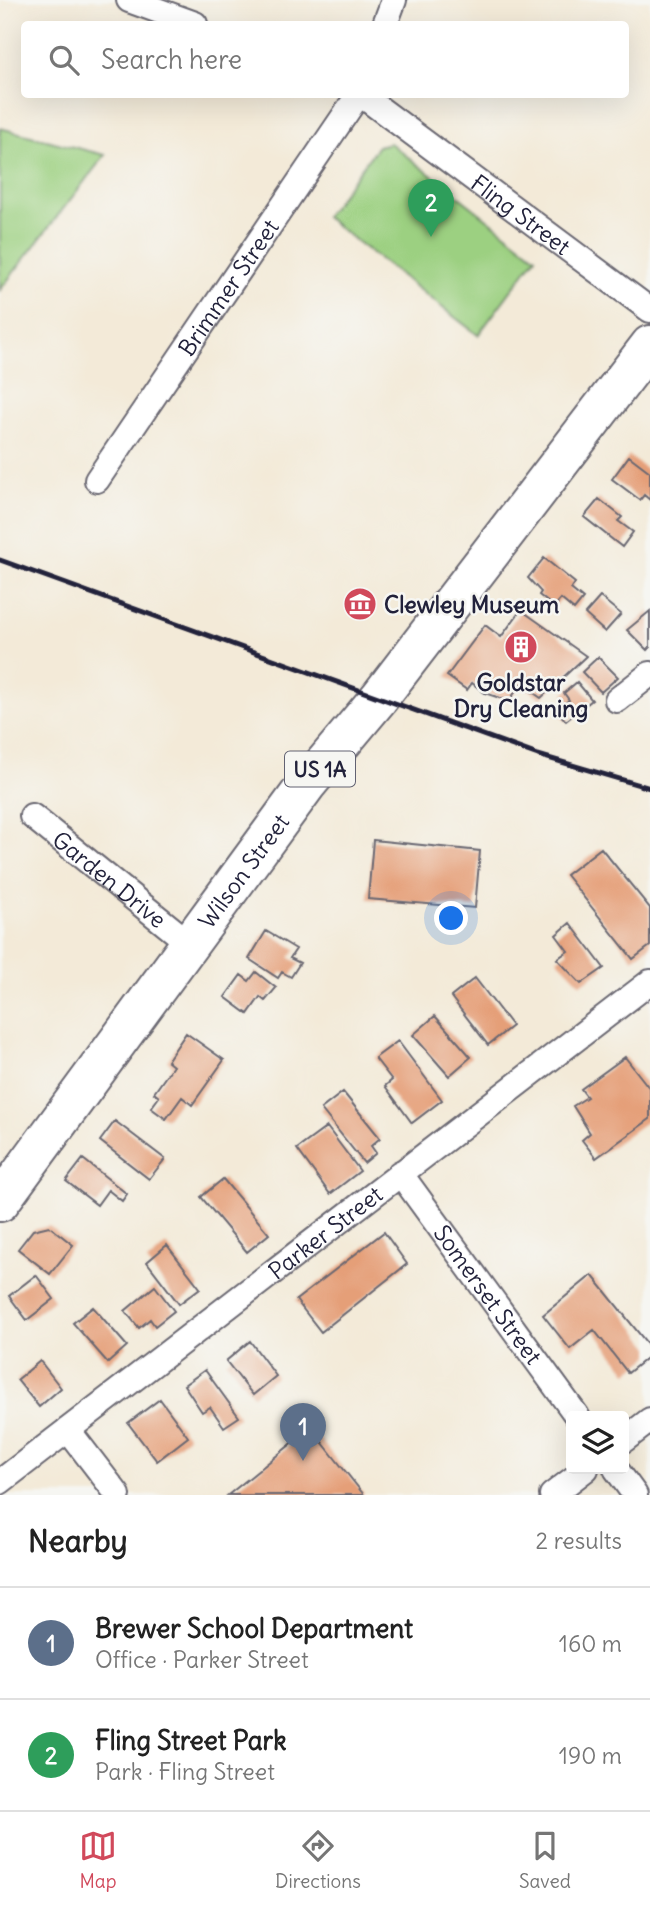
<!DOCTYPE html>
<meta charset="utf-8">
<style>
body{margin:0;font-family:Delius,sans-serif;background:#f2f2f2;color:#222}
.controls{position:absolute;right:21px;bottom:21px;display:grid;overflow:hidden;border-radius:7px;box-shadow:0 7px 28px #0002}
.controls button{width:63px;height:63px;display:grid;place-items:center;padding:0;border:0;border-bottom:2px solid #e0e0e0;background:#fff;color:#222;font:35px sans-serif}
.you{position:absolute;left:452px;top:919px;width:24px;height:24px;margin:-18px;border:5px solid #fff;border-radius:50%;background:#1a73e8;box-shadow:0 0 0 10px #1a73e833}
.badge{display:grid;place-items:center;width:46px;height:46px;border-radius:50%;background:#d1495b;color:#fff;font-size:23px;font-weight:700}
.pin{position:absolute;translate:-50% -58px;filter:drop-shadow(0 2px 4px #0008)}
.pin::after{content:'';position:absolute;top:37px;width:24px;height:21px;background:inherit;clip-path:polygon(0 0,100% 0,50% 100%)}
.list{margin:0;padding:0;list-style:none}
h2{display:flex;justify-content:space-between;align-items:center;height:91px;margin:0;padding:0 28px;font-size:30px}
h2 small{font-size:23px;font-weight:400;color:#767676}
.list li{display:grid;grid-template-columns:46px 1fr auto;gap:21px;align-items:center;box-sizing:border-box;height:112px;padding:0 28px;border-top:2px solid #e0e0e0}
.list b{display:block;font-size:26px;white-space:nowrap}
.list p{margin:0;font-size:23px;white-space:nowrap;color:#767676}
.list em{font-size:23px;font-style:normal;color:#767676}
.icon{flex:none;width:38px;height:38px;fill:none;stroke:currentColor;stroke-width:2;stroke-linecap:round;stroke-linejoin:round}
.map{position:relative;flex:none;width:650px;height:1495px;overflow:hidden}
.search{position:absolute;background:#fff;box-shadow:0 7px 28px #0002;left:21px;right:21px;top:21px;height:77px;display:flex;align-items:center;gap:18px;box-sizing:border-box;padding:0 24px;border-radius:7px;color:#767676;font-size:26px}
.sheet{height:315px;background:#fff}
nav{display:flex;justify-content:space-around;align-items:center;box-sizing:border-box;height:98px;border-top:2px solid #e0e0e0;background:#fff;font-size:19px;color:#767676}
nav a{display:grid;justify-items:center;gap:4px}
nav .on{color:#d1495b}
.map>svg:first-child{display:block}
.green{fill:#9cd081;stroke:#5f795e;stroke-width:2}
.building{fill:#e59f78}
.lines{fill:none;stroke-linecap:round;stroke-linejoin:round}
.minor-casing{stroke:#6b6872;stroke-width:28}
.primary-casing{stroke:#6b6872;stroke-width:42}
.minor{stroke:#fff;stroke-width:24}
.primary{stroke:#fff;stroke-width:38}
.rail{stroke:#22223b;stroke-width:5}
.labels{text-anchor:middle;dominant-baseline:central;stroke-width:5;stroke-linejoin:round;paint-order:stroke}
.shield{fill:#f6f6f2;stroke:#626272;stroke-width:2}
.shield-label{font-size:21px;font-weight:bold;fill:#22223b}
.street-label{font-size:23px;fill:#22223b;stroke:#f6f6f2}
.poi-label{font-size:23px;font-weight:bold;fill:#22223b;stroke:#f6f6f2;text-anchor:start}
</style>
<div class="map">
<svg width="650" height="1495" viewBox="0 0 650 1495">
<rect width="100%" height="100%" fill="#f6f6f2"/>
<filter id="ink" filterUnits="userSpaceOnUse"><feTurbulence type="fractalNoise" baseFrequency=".0143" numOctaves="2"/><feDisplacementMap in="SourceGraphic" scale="14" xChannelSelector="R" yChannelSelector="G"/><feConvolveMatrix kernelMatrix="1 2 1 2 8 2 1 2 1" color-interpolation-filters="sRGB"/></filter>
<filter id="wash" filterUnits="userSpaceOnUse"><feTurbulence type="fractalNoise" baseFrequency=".00686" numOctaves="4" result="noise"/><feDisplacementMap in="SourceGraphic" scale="28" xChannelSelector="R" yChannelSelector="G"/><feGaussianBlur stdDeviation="1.57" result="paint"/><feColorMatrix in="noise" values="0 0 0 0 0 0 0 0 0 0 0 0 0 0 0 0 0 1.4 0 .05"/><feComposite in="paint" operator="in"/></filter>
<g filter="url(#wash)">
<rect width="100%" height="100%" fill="#f3ead8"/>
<path class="green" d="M 0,128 L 105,155 L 0,290 Z
M 390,143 L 536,257 L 478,335 L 325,217 L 378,146 Z"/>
<g id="blocks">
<path class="building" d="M 629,456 L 650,472 L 650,500 L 644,495 L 640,500 L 612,479 Z
M 599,499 L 622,517 L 618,521 L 633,532 L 622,547 L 584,517 Z
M 544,558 L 575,583 L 571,589 L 583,599 L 574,610 L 561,599 L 554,607 L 539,595 L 541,592 L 528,578 Z
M 600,597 L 621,614 L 605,632 L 585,614 Z
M 521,610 L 586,656 L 541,698 L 521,684 L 509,701 L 485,693 L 472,683 L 467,690 L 447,676 L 485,625 L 501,637 Z
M 650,611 L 650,647 L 647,650 L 627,630 Z
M 598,657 L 618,677 L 601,692 L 582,672 Z
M 577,682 L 592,700 L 566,721 L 556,710 L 569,700 L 564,693 Z
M 373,840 L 480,851 L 475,908 L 368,899 Z
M 601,848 L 650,908 L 650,946 L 633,959 L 566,875 Z
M 570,923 L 604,968 L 581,984 L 557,959 L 568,951 L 556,935 Z
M 266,931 L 296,949 L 290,958 L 300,963 L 291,977 L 282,972 L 278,978 L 249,959 Z
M 256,972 L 276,988 L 265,1001 L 260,997 L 248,1014 L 225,997 L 241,975 L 249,981 Z
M 475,978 L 512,1026 L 488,1045 L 451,997 Z
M 435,1016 L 471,1057 L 449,1076 L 413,1035 Z
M 186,1033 L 224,1060 L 192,1105 L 182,1097 L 166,1119 L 151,1108 L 159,1097 L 154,1093 L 173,1066 L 167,1061 Z
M 398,1041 L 442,1100 L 412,1123 L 385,1086 L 392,1080 L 375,1058 Z
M 625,1057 L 650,1089 L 650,1119 L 596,1158 L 582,1140 L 590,1133 L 573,1106 L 587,1097 L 581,1089 Z
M 343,1092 L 380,1138 L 371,1146 L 376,1153 L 364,1163 L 321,1109 Z
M 115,1121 L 165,1159 L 149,1179 L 100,1141 Z
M 327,1127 L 360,1171 L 330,1194 L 297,1149 Z
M 83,1159 L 127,1194 L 122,1201 L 108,1190 L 97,1205 L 66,1181 Z
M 223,1179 L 269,1234 L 247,1252 L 201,1197 Z
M 49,1226 L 73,1245 L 50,1274 L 18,1249 L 33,1230 Z
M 384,1232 L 407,1264 L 321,1332 L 296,1300 Z
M 167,1245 L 200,1288 L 179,1304 L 147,1262 Z
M 36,1275 L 54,1299 L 27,1320 L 9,1296 Z
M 592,1275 L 650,1347 L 650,1355 L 628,1373 L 594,1330 L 570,1349 L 543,1315 Z
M 155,1286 L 174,1311 L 155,1326 L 150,1319 L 139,1328 L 125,1311 Z
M 93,1307 L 127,1346 L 108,1363 L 73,1323 Z
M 250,1341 L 276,1376 L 253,1395 L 226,1361 Z
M 40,1361 L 61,1388 L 39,1407 L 17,1380 Z
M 205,1370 L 239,1417 L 224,1427 L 210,1407 L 202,1412 L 184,1385 Z
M 160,1399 L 188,1437 L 157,1461 L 128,1423 Z
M 311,1428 L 364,1495 L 228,1495 Z"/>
</g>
</g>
<g filter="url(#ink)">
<use href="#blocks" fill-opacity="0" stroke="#6b6872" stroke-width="2"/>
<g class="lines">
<defs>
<g id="minor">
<path d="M 129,0 L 195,24"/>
<path d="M 385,24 L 394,0"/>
<path id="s1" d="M 360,94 L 650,310"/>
<path id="s2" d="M 97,480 L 359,94"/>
<path d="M 617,700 L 650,674"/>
<path id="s3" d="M 32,816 L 189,943"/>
<path id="s4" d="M 400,1173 L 577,1416"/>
<path d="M 68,1430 L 118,1495"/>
<path d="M 624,1440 L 650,1420"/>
<path d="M 616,1469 L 635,1495"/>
<path id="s5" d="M 0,1482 L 650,982"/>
<path d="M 552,1495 L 586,1469"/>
</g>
<g id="primary">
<path id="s6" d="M 0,1202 L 307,784 L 379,698 L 650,345"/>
</g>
</defs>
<use href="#minor" class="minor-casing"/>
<use href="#primary" class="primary-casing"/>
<use href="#minor" class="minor"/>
<use href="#primary" class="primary"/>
<path class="rail" d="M 0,560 L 538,755 L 650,788"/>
</g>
</g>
<defs>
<symbol id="museum-disc" viewBox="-11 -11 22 22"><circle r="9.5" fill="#d1495b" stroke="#f6f6f2"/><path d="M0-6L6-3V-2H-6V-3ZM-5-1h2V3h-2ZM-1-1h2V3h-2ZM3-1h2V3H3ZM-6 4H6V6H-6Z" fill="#fff"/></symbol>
<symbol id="building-disc" viewBox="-11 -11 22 22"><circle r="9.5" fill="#d1495b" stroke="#f6f6f2"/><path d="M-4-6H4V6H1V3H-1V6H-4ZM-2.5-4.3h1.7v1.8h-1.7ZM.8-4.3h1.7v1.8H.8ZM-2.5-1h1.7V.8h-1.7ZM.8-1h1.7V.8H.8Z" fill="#fff"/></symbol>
</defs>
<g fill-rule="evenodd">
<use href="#museum-disc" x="341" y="585" width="38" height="38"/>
<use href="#building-disc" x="502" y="628" width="38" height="38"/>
</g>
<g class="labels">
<rect class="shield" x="285" y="751.5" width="70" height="35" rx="5"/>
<g class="shield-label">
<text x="320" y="769">US 1A</text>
</g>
<g class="street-label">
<text stroke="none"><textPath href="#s1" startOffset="201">Fling Street</textPath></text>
<text stroke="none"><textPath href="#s2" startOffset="233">Brimmer Street</textPath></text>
<text stroke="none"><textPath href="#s6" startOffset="411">Wilson Street</textPath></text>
<text stroke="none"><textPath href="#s3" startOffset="100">Garden Drive</textPath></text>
<text stroke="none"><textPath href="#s5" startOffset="410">Parker Street</textPath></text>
<text stroke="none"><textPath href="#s4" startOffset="150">Somerset Street</textPath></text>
</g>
<g class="poi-label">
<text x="384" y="604">Clewley Museum</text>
<text x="521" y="682" text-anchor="middle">Goldstar<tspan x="521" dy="26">Dry Cleaning</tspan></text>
</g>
</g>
</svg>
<div class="controls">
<button><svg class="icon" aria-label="layers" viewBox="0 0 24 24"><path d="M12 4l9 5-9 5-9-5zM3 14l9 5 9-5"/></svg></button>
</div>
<div class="you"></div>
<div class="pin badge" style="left:303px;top:1461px;background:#5c6f8a">1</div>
<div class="pin badge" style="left:431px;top:237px;background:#2e9e5b">2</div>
<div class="search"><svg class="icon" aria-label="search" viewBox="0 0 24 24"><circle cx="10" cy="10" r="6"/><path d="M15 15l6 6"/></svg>Search here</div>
</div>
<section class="sheet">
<h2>Nearby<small>2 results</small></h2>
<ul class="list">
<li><span class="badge" style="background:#5c6f8a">1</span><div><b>Brewer School Department</b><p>Office · Parker Street</p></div><em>160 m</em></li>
<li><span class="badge" style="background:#2e9e5b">2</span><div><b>Fling Street Park</b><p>Park · Fling Street</p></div><em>190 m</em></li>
</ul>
</section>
<nav>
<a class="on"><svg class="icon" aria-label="map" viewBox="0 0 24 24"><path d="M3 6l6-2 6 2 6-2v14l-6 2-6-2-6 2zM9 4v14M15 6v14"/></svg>Map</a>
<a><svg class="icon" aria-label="directions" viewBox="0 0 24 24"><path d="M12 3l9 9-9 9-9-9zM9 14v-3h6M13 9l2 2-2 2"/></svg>Directions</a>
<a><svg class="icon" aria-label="saved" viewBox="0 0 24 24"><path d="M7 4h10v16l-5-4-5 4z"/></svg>Saved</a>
</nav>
